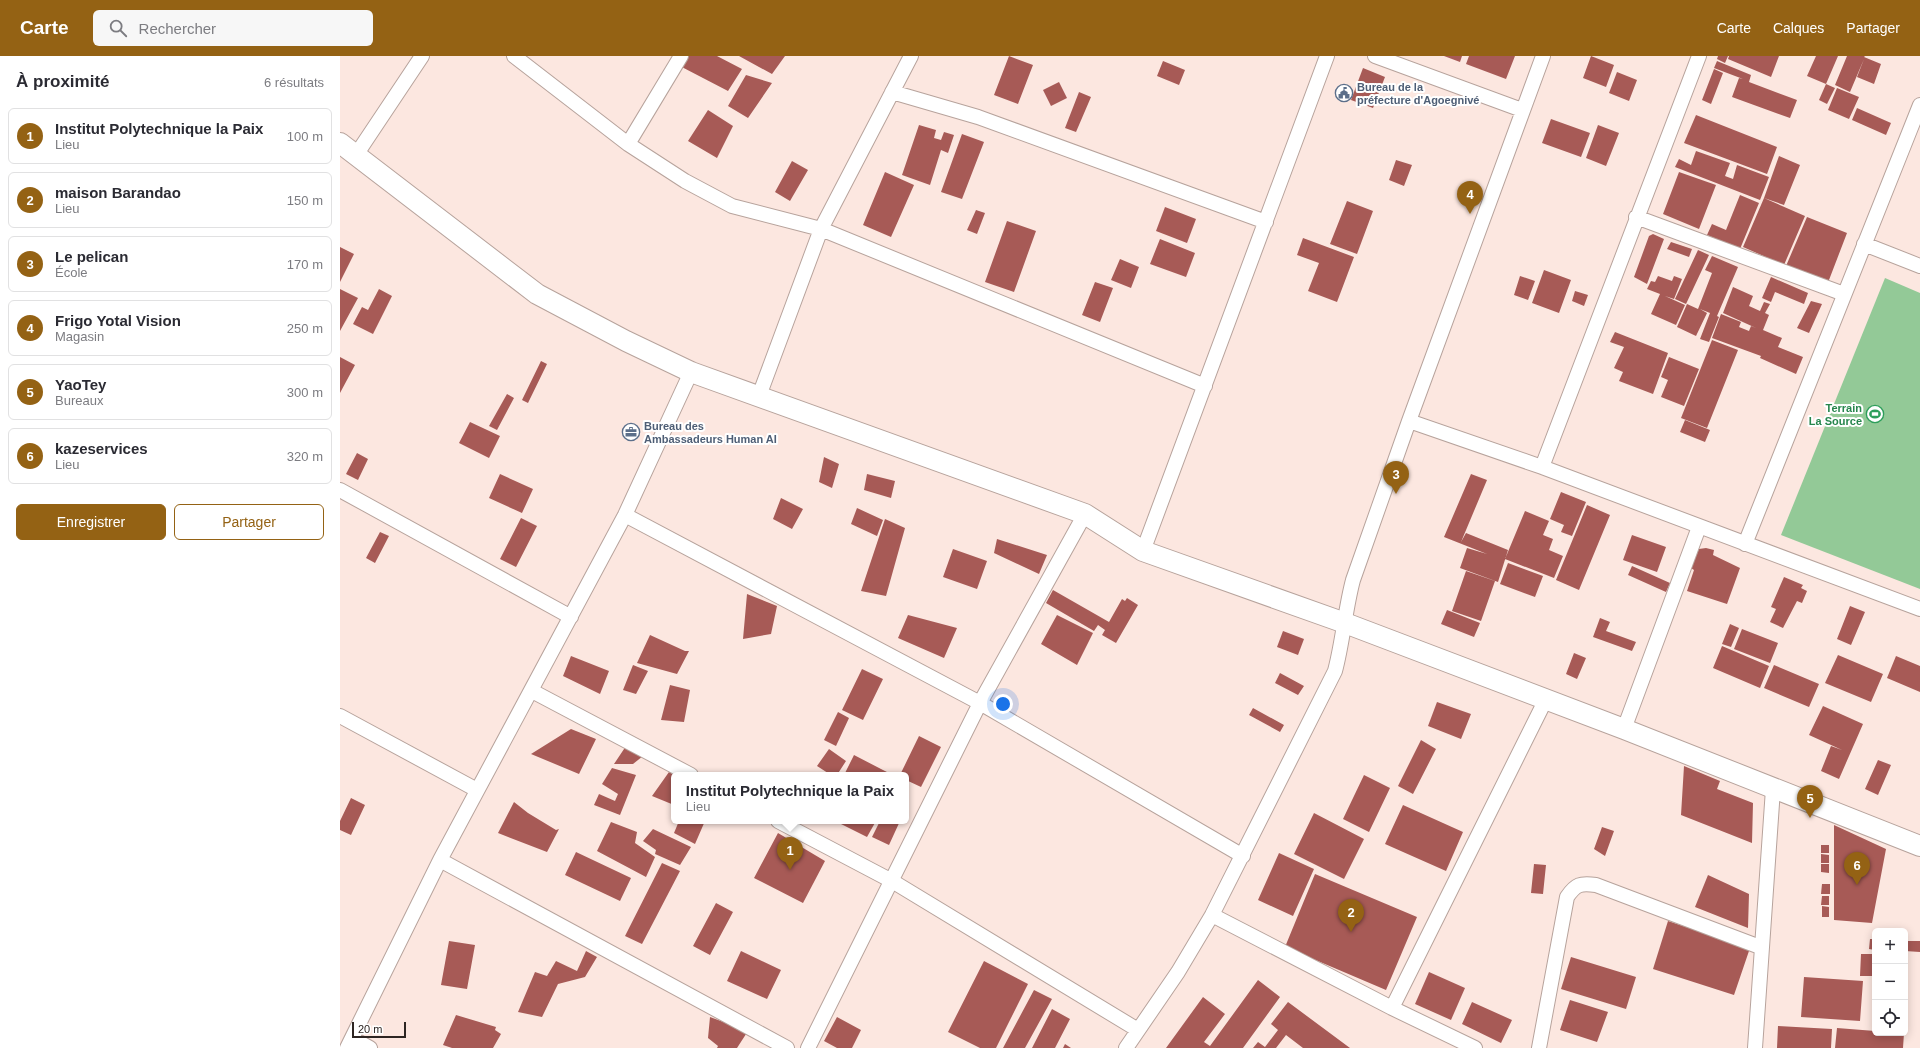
<!DOCTYPE html>
<html lang="fr">
<meta charset="utf-8">
<style>
body{margin:0;font-family:Helvetica,sans-serif;background:#f7f7f7;color:#2b2b33}
.controls{position:absolute;right:12px;bottom:12px;display:grid;overflow:hidden;border-radius:6px;box-shadow:0 2px 10px #0003}
.controls button{width:36px;height:36px;display:grid;place-items:center;padding:0;border:0;border-bottom:1px solid #e1e1e2;background:#fff;color:#2b2b33;font:20px sans-serif}
.scale{position:absolute;left:12px;bottom:10px;width:54px;box-sizing:border-box;padding-left:4px;border:2px solid #2d2522;border-top:0;font-size:11px;line-height:14px;white-space:nowrap;color:#2d2522;-webkit-text-stroke:3px #fff;paint-order:stroke}
.you{position:absolute;left:663px;top:648px;width:14px;height:14px;margin:-10px;border:3px solid #fff;border-radius:50%;background:#1a73e8;box-shadow:0 0 0 6px #1a73e833}
.badge{display:grid;place-items:center;width:26px;height:26px;border-radius:50%;background:#946214;color:#fff;font-size:13px;font-weight:700}
.pin{position:absolute;translate:-50% -33px;filter:drop-shadow(0 1px 2px #0008)}
.pin::after{content:'';position:absolute;top:21px;width:14px;height:12px;background:inherit;clip-path:polygon(0 0,100% 0,50% 100%)}
.popup{position:absolute;left:331px;top:716px;width:238px;height:52px;box-sizing:border-box;display:grid;place-content:center;border-radius:6px;background:#fff;filter:drop-shadow(0 1px 3px #0005);font-size:13px;white-space:nowrap;color:#7c7c81}
.popup b{font-size:15px;color:#2b2b33}
.popup::after{content:'';position:absolute;left:50%;top:100%;margin-left:-8px;border:8px solid transparent;border-top-color:#fff}
.list{margin:0;padding:0;list-style:none}
h2{display:flex;justify-content:space-between;align-items:center;height:52px;margin:0;padding:0 16px;font-size:17px}
h2 small{font-size:13px;font-weight:400;color:#7c7c81}
.list li{display:grid;grid-template-columns:26px 1fr auto;gap:12px;align-items:center;box-sizing:border-box;height:56px;margin:0 8px 8px;padding:0 8px;border:1px solid #e1e1e2;border-radius:6px}
.list b{display:block;font-size:15px;white-space:nowrap}
.list p{margin:0;font-size:13px;white-space:nowrap;color:#7c7c81}
.list em{font-size:13px;font-style:normal;color:#7c7c81}
.actions{display:flex;gap:8px;padding:12px 16px}
.actions a{flex:1;padding:9px 0;border:1px solid #946214;border-radius:6px;text-align:center;font-size:14px;color:#946214}
.actions .main{background:#946214;color:#fff}
.icon{flex:none;width:22px;height:22px;fill:none;stroke:currentColor;stroke-width:2;stroke-linecap:round;stroke-linejoin:round}
.map{position:relative;flex:none;width:1580px;height:992px;overflow:hidden}
header{display:flex;align-items:center;gap:24px;box-sizing:border-box;height:56px;padding:0 20px;background:#946214;color:#fff}
header strong{font-size:19px}
nav{display:flex;gap:22px;margin-inline-start:auto;font-size:14px}
.search{width:280px;height:36px;background:#f7f7f7;display:flex;align-items:center;gap:10px;box-sizing:border-box;padding:0 14px;border-radius:6px;color:#7c7c81;font-size:15px}
main{display:flex}
aside{flex:1;background:#fff}
.map>svg:first-child{display:block}
.green{fill:#93c997}
.building{fill:#a75a56}
.lines{fill:none;stroke-linecap:round;stroke-linejoin:round}
.street-casing{stroke:#b7a39c;stroke-width:16}
.secondary-casing{stroke:#b7a39c;stroke-width:22}
.street{stroke:#fff;stroke-width:14}
.secondary{stroke:#fff;stroke-width:20}
.labels{text-anchor:middle;dominant-baseline:central;stroke-width:4;stroke-linejoin:round;paint-order:stroke}
.service-label{font-size:11px;font-weight:bold;fill:#4e5e75;stroke:#fff;text-anchor:start}
.leisure-label{font-size:11px;font-weight:bold;fill:#27864d;stroke:#fff;text-anchor:end}
</style>
<header>
<strong>Carte</strong>
<div class="search"><svg class="icon" aria-label="search" viewBox="0 0 24 24"><circle cx="10" cy="10" r="6"/><path d="M15 15l6 6"/></svg>Rechercher</div>
<nav><a>Carte</a><a>Calques</a><a>Partager</a></nav>
</header>
<main>
<aside>
<h2>À proximité<small>6 résultats</small></h2>
<ul class="list">
<li><span class="badge">1</span><div><b>Institut Polytechnique la Paix</b><p>Lieu</p></div><em>100 m</em></li>
<li><span class="badge">2</span><div><b>maison Barandao</b><p>Lieu</p></div><em>150 m</em></li>
<li><span class="badge">3</span><div><b>Le pelican</b><p>École</p></div><em>170 m</em></li>
<li><span class="badge">4</span><div><b>Frigo Yotal Vision</b><p>Magasin</p></div><em>250 m</em></li>
<li><span class="badge">5</span><div><b>YaoTey</b><p>Bureaux</p></div><em>300 m</em></li>
<li><span class="badge">6</span><div><b>kazeservices</b><p>Lieu</p></div><em>320 m</em></li>
</ul>
<div class="actions"><a class="main">Enregistrer</a><a>Partager</a></div>
</aside>
<div class="map">
<svg width="1580" height="992" viewBox="0 0 1580 992">
<rect width="100%" height="100%" fill="#fce7e0"/>
<path class="green" d="M 1545,222 L 1580,237 L 1580,533 L 1441,479 Z"/>
<path class="building" d="M 343,0 L 377,0 L 402,13 L 388,35 L 336,8 Z
M 399,0 L 445,0 L 432,18 Z
M 669,0 L 693,9 L 678,48 L 654,39 Z
M 1104,0 L 1122,0 L 1120,6 Z
M 1129,0 L 1175,0 L 1166,23 L 1126,8 Z
M 1251,0 L 1274,9 L 1266,31 L 1243,22 Z
M 1378,0 L 1388,0 L 1385,7 L 1377,3 Z
M 1389,0 L 1439,0 L 1431,21 L 1388,3 Z
M 1476,0 L 1498,0 L 1486,28 L 1467,20 Z
M 1507,0 L 1525,0 L 1524,1 L 1541,8 L 1534,28 L 1517,21 L 1524,3 L 1510,36 L 1495,29 Z
M 823,5 L 845,14 L 839,29 L 817,20 Z
M 1377,5 L 1411,19 L 1409,26 L 1457,44 L 1450,62 L 1392,41 L 1399,22 L 1403,23 L 1374,12 Z
M 1023,12 L 1045,21 L 1033,52 L 1011,44 Z
M 1374,13 L 1383,17 L 1371,48 L 1362,44 Z
M 1277,16 L 1297,24 L 1289,45 L 1269,37 Z
M 406,19 L 432,27 L 408,62 L 388,50 Z
M 719,26 L 727,42 L 711,50 L 703,34 Z
M 1486,28 L 1495,32 L 1487,48 L 1479,44 Z
M 1497,32 L 1519,41 L 1509,63 L 1488,54 Z
M 739,36 L 751,41 L 736,76 L 725,72 Z
M 1517,52 L 1551,67 L 1546,79 L 1512,64 Z
M 368,54 L 393,70 L 377,102 L 348,85 Z
M 1356,59 L 1437,91 L 1427,118 L 1344,87 Z
M 1211,63 L 1250,77 L 1241,101 L 1202,87 Z
M 579,69 L 596,74 L 594,82 L 601,84 L 604,76 L 614,79 L 608,97 L 601,94 L 590,129 L 562,119 Z
M 1258,69 L 1279,77 L 1266,110 L 1246,102 Z
M 622,78 L 644,86 L 622,143 L 601,136 Z
M 1356,95 L 1390,107 L 1385,120 L 1393,123 L 1397,109 L 1429,121 L 1420,144 L 1335,111 L 1339,103 L 1351,109 Z
M 1439,100 L 1460,109 L 1444,149 L 1424,142 Z
M 1056,104 L 1072,109 L 1064,130 L 1049,124 Z
M 452,105 L 468,114 L 450,145 L 435,136 Z
M 545,116 L 574,129 L 551,181 L 523,169 Z
M 1339,116 L 1376,129 L 1359,173 L 1323,158 Z
M 1400,139 L 1419,147 L 1400,193 L 1367,179 L 1372,168 L 1386,174 Z
M 1424,142 L 1465,160 L 1444,209 L 1403,191 Z
M 1007,145 L 1033,155 L 1017,198 L 990,188 Z
M 825,151 L 856,163 L 847,187 L 816,175 Z
M 636,154 L 645,157 L 637,178 L 627,174 Z
M 1467,161 L 1507,177 L 1489,224 L 1483,226 L 1446,210 Z
M 667,165 L 696,175 L 674,236 L 645,226 Z
M 1313,178 L 1324,183 L 1307,228 L 1294,221 L 1309,180 Z
M 963,182 L 1014,201 L 997,246 L 968,235 L 979,207 L 957,199 Z
M 820,183 L 855,197 L 846,221 L 810,208 Z
M 1331,186 L 1352,193 L 1349,201 L 1327,193 Z
M 0,191 L 14,198 L 0,226 Z
M 1358,194 L 1369,199 L 1346,248 L 1335,243 Z
M 1372,200 L 1398,211 L 1377,260 L 1379,261 L 1369,286 L 1360,283 L 1370,257 L 1360,253 L 1367,257 L 1356,280 L 1337,271 L 1347,248 L 1358,253 L 1372,217 L 1365,214 Z
M 780,203 L 799,211 L 791,232 L 771,224 Z
M 1204,214 L 1231,224 L 1219,257 L 1192,247 Z
M 1180,220 L 1195,225 L 1188,244 L 1174,239 Z
M 1318,220 L 1332,225 L 1334,220 L 1342,223 L 1334,243 L 1325,240 L 1345,249 L 1336,269 L 1311,258 L 1320,238 L 1307,233 L 1311,225 L 1315,226 Z
M 1431,221 L 1468,237 L 1464,248 L 1435,236 L 1431,246 L 1422,242 Z
M 755,226 L 773,232 L 760,266 L 742,259 Z
M 1393,231 L 1413,240 L 1409,250 L 1420,255 L 1424,246 L 1430,248 L 1425,257 L 1429,259 L 1423,274 L 1442,282 L 1438,291 L 1463,301 L 1456,318 L 1420,302 L 1421,300 L 1372,282 L 1381,258 L 1401,266 L 1399,271 L 1409,275 L 1411,270 L 1416,272 L 1383,257 Z
M 0,233 L 18,242 L 0,275 Z
M 39,233 L 52,240 L 33,278 L 13,268 L 22,251 L 28,254 Z
M 1235,235 L 1248,239 L 1244,250 L 1232,245 Z
M 1471,245 L 1482,248 L 1469,277 L 1457,272 Z
M 1275,276 L 1328,297 L 1313,338 L 1279,325 L 1283,316 L 1274,312 L 1284,291 L 1270,286 Z
M 1372,284 L 1398,294 L 1367,372 L 1341,362 Z
M 0,301 L 15,309 L 0,337 Z
M 1329,301 L 1359,313 L 1344,350 L 1321,341 L 1328,324 L 1321,321 Z
M 201,305 L 207,308 L 188,347 L 182,344 Z
M 167,338 L 174,342 L 157,374 L 149,370 Z
M 1345,364 L 1370,374 L 1365,386 L 1340,376 Z
M 130,366 L 160,380 L 149,402 L 119,387 Z
M 17,397 L 28,403 L 18,424 L 6,418 Z
M 484,401 L 499,408 L 492,432 L 479,426 Z
M 160,418 L 193,433 L 182,457 L 149,442 Z
M 527,418 L 555,425 L 551,442 L 524,434 Z
M 1131,418 L 1147,424 L 1121,486 L 1126,477 L 1168,494 L 1158,526 L 1120,512 L 1127,492 L 1147,498 L 1104,481 Z
M 1221,436 L 1246,446 L 1232,480 L 1221,476 L 1224,469 L 1210,463 Z
M 441,442 L 463,453 L 452,473 L 433,463 Z
M 1247,449 L 1270,459 L 1239,534 L 1216,524 Z
M 517,452 L 543,464 L 537,480 L 511,468 Z
M 1185,455 L 1209,465 L 1203,479 L 1213,483 L 1209,494 L 1223,500 L 1214,522 L 1165,503 Z
M 181,462 L 197,470 L 176,511 L 160,503 Z
M 545,463 L 565,472 L 546,540 L 521,535 Z
M 40,476 L 49,480 L 35,507 L 26,502 Z
M 1292,479 L 1326,491 L 1317,516 L 1283,504 Z
M 657,483 L 707,499 L 699,518 L 654,497 Z
M 1366,492 L 1374,494 L 1373,499 L 1400,512 L 1387,548 L 1347,535 L 1354,514 L 1351,512 L 1359,493 Z
M 613,493 L 647,505 L 637,533 L 603,521 Z
M 1168,507 L 1203,520 L 1195,541 L 1160,528 Z
M 1292,510 L 1330,527 L 1326,536 L 1288,519 Z
M 1126,515 L 1155,525 L 1141,565 L 1112,555 Z
M 1444,521 L 1463,529 L 1461,532 L 1467,535 L 1462,547 L 1457,545 L 1443,572 L 1430,566 L 1436,553 L 1431,551 Z
M 713,534 L 769,566 L 782,543 L 785,545 L 787,542 L 798,549 L 776,587 L 762,579 L 765,574 L 758,569 L 754,575 L 706,547 Z
M 407,538 L 437,550 L 431,578 L 403,583 Z
M 1510,550 L 1525,556 L 1511,589 L 1497,583 Z
M 1107,554 L 1140,567 L 1134,581 L 1101,568 Z
M 568,559 L 617,572 L 604,602 L 558,582 Z
M 717,559 L 753,577 L 737,609 L 701,588 Z
M 1260,562 L 1270,566 L 1266,575 L 1296,586 L 1292,595 L 1253,581 Z
M 1390,568 L 1399,572 L 1391,591 L 1382,588 Z
M 1402,573 L 1438,587 L 1430,607 L 1394,593 Z
M 943,575 L 964,583 L 958,599 L 937,591 Z
M 310,579 L 345,595 L 349,595 L 337,618 L 297,607 Z
M 1382,590 L 1429,610 L 1420,632 L 1373,612 Z
M 1234,597 L 1246,602 L 1237,623 L 1226,618 Z
M 1498,599 L 1543,618 L 1531,646 L 1485,627 Z
M 231,600 L 269,615 L 260,638 L 223,620 Z
M 1556,600 L 1580,610 L 1580,636 L 1547,622 Z
M 293,609 L 308,615 L 296,638 L 283,634 Z
M 1434,609 L 1479,628 L 1469,651 L 1424,632 Z
M 522,613 L 543,623 L 523,664 L 502,654 Z
M 940,617 L 964,630 L 958,639 L 935,627 Z
M 330,629 L 350,634 L 344,666 L 321,664 Z
M 1097,646 L 1131,658 L 1121,683 L 1088,670 Z
M 1483,650 L 1523,668 L 1499,723 L 1481,715 L 1491,690 L 1502,694 L 1469,679 Z
M 913,652 L 944,669 L 940,676 L 909,659 Z
M 498,656 L 509,662 L 496,690 L 484,684 Z
M 231,673 L 256,683 L 239,718 L 191,698 Z
M 579,680 L 601,691 L 581,731 L 566,724 L 566,719 L 560,719 Z
M 1081,684 L 1096,693 L 1073,738 L 1058,730 Z
M 286,690 L 303,700 L 293,708 L 274,708 Z
M 489,693 L 506,705 L 497,719 L 491,719 L 477,710 Z
M 514,699 L 541,713 L 553,719 L 509,719 L 505,717 Z
M 1538,704 L 1551,709 L 1538,739 L 1525,733 Z
M 1344,710 L 1380,725 L 1377,733 L 1413,747 L 1412,787 L 1341,759 Z
M 272,712 L 296,719 L 280,759 L 254,749 L 259,738 L 275,745 L 278,738 L 262,728 Z
M 329,716 L 334,719 L 334,749 L 312,740 Z
M 1024,719 L 1050,732 L 1029,776 L 1003,763 Z
M 11,742 L 25,749 L 11,779 L 0,774 L 0,765 Z
M 174,746 L 188,757 L 216,774 L 219,773 L 207,796 L 158,777 Z
M 1063,749 L 1123,776 L 1106,815 L 1045,788 Z
M 974,757 L 1024,783 L 1004,823 L 954,798 Z
M 339,765 L 365,765 L 355,788 L 334,777 Z
M 495,765 L 536,765 L 527,781 Z
M 540,765 L 560,765 L 549,789 L 532,781 Z
M 271,766 L 297,776 L 295,787 L 315,801 L 306,821 L 257,795 Z
M 1494,769 L 1546,793 L 1532,867 L 1494,864 Z
M 1262,771 L 1274,775 L 1265,800 L 1254,793 Z
M 313,773 L 351,791 L 340,809 L 315,798 L 316,794 L 303,785 Z
M 438,777 L 485,805 L 463,847 L 414,822 Z
M 1481,789 L 1489,789 L 1489,797 L 1481,797 Z
M 236,796 L 291,822 L 280,845 L 225,819 Z
M 939,797 L 974,813 L 953,860 L 918,844 Z
M 1481,798 L 1489,799 L 1489,807 L 1481,807 Z
M 322,807 L 340,815 L 302,888 L 285,880 Z
M 1194,808 L 1206,809 L 1203,838 L 1191,837 Z
M 1481,808 L 1489,808 L 1489,817 L 1481,816 Z
M 975,818 L 1077,861 L 1046,934 L 945,891 Z
M 1368,819 L 1409,838 L 1408,872 L 1355,851 Z
M 1482,828 L 1490,828 L 1490,838 L 1481,838 Z
M 1482,840 L 1489,840 L 1489,849 L 1481,849 Z
M 376,847 L 393,856 L 370,899 L 353,890 Z
M 1482,850 L 1489,851 L 1489,861 L 1482,861 Z
M 1328,865 L 1410,892 L 1394,939 L 1313,913 Z
M 1530,883 L 1535,883 L 1535,894 L 1529,893 Z
M 109,885 L 135,889 L 127,933 L 101,929 Z
M 1565,885 L 1580,885 L 1580,896 L 1565,895 Z
M 246,895 L 257,901 L 245,921 L 218,928 L 202,961 L 178,956 L 195,916 L 207,920 L 216,905 L 237,915 Z
M 401,895 L 441,914 L 427,943 L 387,925 Z
M 1521,898 L 1535,898 L 1535,920 L 1520,920 Z
M 1231,901 L 1296,921 L 1286,953 L 1221,933 Z
M 644,905 L 688,928 L 656,992 L 640,992 L 608,976 Z
M 1089,916 L 1125,932 L 1111,964 L 1075,948 Z
M 1464,921 L 1523,925 L 1520,965 L 1461,961 Z
M 918,924 L 940,941 L 903,992 L 826,992 L 863,941 L 885,958 L 864,986 L 870,990 Z
M 694,934 L 712,943 L 685,992 L 663,992 Z
M 1230,944 L 1268,956 L 1257,986 L 1220,974 Z
M 948,946 L 1010,992 L 963,992 L 946,979 L 936,992 L 913,992 L 918,986 L 925,991 L 938,974 L 931,968 Z
M 1132,946 L 1172,964 L 1161,987 L 1122,968 Z
M 712,953 L 730,963 L 715,992 L 692,992 Z
M 116,959 L 156,971 L 155,974 L 161,978 L 153,992 L 112,992 L 103,989 Z
M 370,961 L 408,975 L 397,992 L 377,992 L 378,990 L 368,982 Z
M 497,961 L 521,974 L 512,992 L 497,992 L 484,985 Z
M 1438,970 L 1492,973 L 1491,992 L 1437,992 Z
M 1497,972 L 1535,975 L 1535,977 L 1564,977 L 1563,992 L 1495,992 Z
M 725,988 L 731,992 L 723,992 Z"/>
<g class="lines">
<defs>
<path id="street" d="M 174,0 L 288,88 L 345,125 L 392,150 L 481,173 L 865,330
M 1035,0 L 1182,54
M 552,36 L 638,61 L 926,166
M 288,88 L 341,0
M 16,99 L 82,0
M 1296,161 L 1504,238
M 1524,188 L 1580,210
M 419,340 L 481,173 L 571,0
M 1069,365 L 1202,411 L 1580,553
M 1202,411 L 1359,0
M 0,434 L 231,561
M 285,459 L 640,647 L 903,800
M 1405,488 L 1580,49
M 803,495 L 987,0
M 192,635 L 351,719
M 0,660 L 137,734
M 1284,673 L 1359,471
M 438,765 L 552,825 L 798,974
M 100,804 L 447,992
M 872,859 L 1052,952 L 1135,992
M 1052,952 L 1206,643
M 12,982 L 30,992
M 7,992 L 100,804 L 285,459 L 351,316
M 468,992 L 640,647 L 745,458
M 786,992 L 838,916 L 872,859 L 995,615 C 1003,585 1005,554 1013,524 L 1069,365 L 1203,0
M 1199,992 L 1227,841 C 1236,828 1240,827 1256,829 L 1420,891
M 1415,992 L 1433,733"/>
<path id="secondary" d="M 0,87 L 197,238 L 286,285 L 351,316 L 745,458 L 803,495 L 1005,567 L 1284,673 L 1580,790"/>
</defs>
<use href="#street" class="street-casing"/>
<use href="#secondary" class="secondary-casing"/>
<use href="#street" class="street"/>
<use href="#secondary" class="secondary"/>
</g>
<defs>
<symbol id="civic-ring" viewBox="-11 -11 22 22"><circle r="9.5" fill="#fff" stroke="#5c6f8a" stroke-width="1.5"/><path d="M-.6-6.5H3V-4.5H.6V-3L4-1V1h2V6H-6V1h2V-1L-.6-3ZM-1.2 2.5V6h2.4V2.5Z" fill="#5c6f8a"/></symbol>
<symbol id="stadium-ring" viewBox="-11 -11 22 22"><circle r="9.5" fill="#fff" stroke="#2e9e5b" stroke-width="1.5"/><path d="M0-5a6.5 5 0 1 0 0 10a6.5 5 0 1 0 0-10ZM-3.5-1.8h7v3.6h-7Z" fill="#2e9e5b"/></symbol>
<symbol id="office-ring" viewBox="-11 -11 22 22"><circle r="9.5" fill="#fff" stroke="#5c6f8a" stroke-width="1.5"/><path d="M-6-3h4V-5.5h4V-3h4V5H-6ZM-1-4.5V-3h2v-1.5ZM-6 0V1H6V0Z" fill="#5c6f8a"/></symbol>
</defs>
<g fill-rule="evenodd">
<use href="#civic-ring" x="994" y="27" width="20" height="20"/>
<use href="#stadium-ring" x="1525" y="348" width="20" height="20"/>
<use href="#office-ring" x="281" y="366" width="20" height="20"/>
</g>
<g class="labels">
<g class="service-label">
<text x="1017" y="31">Bureau de la<tspan x="1017" dy="13">préfecture d'Agoegnivé</tspan></text>
<text x="304" y="370">Bureau des<tspan x="304" dy="13">Ambassadeurs Human AI</tspan></text>
</g>
<g class="leisure-label">
<text x="1522" y="352">Terrain<tspan x="1522" dy="13">La Source</tspan></text>
</g>
</g>
</svg>
<div class="controls">
<button>+</button>
<button>−</button>
<button><svg class="icon" aria-label="locate" viewBox="0 0 24 24"><circle cx="12" cy="12" r="6"/><path d="M12 2v4M12 18v4M2 12h4M18 12h4"/></svg></button>
</div>
<div class="scale">20 m</div>
<div class="you"></div>
<div class="pin badge" style="left:450px;top:814px">1</div>
<div class="popup"><b>Institut Polytechnique la Paix</b>Lieu</div>
<div class="pin badge" style="left:1011px;top:876px">2</div>
<div class="pin badge" style="left:1056px;top:438px">3</div>
<div class="pin badge" style="left:1130px;top:158px">4</div>
<div class="pin badge" style="left:1470px;top:762px">5</div>
<div class="pin badge" style="left:1517px;top:829px">6</div>
</div>
</main>
